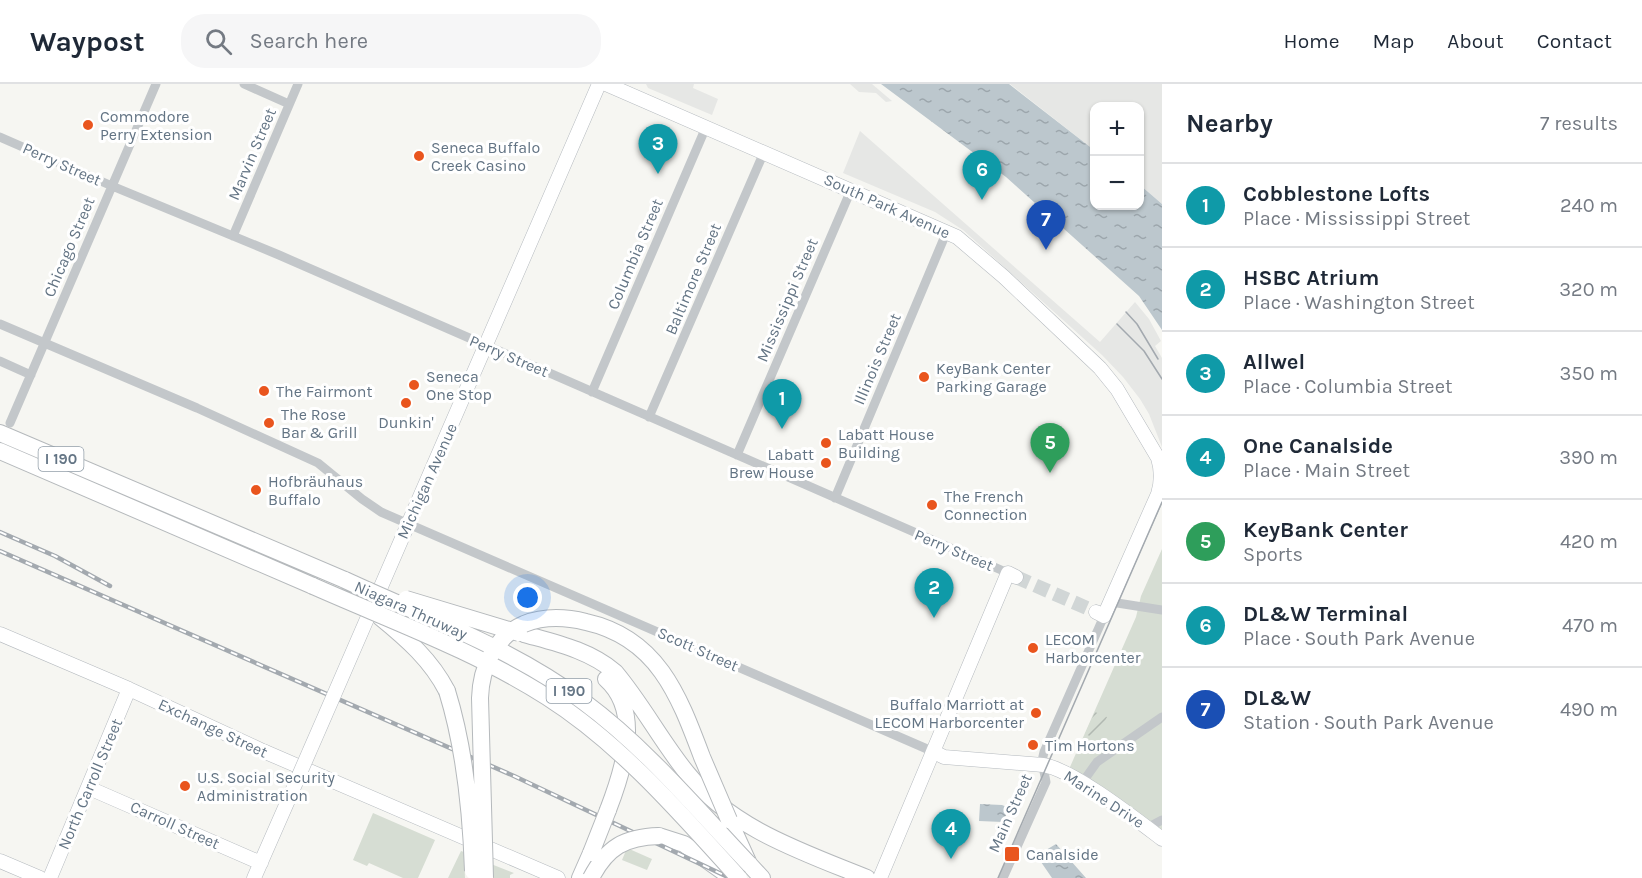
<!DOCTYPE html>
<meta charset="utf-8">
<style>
body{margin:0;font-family:Karla,sans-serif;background:#f6f6f7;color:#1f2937}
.controls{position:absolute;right:18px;top:18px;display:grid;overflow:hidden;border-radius:12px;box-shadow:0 2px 4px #0004}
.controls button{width:54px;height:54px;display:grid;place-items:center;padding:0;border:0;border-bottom:2px solid #e0e1e3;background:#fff;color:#1f2937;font:30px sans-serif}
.you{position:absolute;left:528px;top:514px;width:21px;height:21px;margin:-15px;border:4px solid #fff;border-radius:50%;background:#1a73e8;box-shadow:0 0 0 9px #1a73e833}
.badge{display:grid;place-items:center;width:39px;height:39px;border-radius:50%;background:#0b8043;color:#fff;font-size:20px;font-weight:700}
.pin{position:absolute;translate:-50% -50px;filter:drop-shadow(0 2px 3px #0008)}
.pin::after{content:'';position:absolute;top:32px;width:21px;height:18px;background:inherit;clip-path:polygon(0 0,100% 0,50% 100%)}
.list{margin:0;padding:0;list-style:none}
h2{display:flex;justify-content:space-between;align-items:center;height:78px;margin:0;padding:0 24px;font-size:26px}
h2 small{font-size:20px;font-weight:400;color:#747a83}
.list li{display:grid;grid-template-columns:39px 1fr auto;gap:18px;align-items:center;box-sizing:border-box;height:84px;padding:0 24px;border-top:2px solid #e0e1e3}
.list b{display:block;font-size:22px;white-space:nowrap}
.list p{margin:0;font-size:20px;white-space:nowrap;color:#747a83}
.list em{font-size:20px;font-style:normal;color:#747a83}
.icon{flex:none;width:33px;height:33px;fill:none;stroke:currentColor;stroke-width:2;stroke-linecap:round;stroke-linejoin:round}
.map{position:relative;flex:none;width:1162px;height:794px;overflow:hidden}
header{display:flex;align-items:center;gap:36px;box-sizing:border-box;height:84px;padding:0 30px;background:#fff;border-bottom:2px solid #e0e1e3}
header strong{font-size:28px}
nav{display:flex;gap:33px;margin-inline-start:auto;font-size:21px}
.search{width:420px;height:54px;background:#f6f6f7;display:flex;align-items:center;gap:15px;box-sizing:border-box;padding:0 21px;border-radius:24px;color:#747a83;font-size:22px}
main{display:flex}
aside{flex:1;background:#fff}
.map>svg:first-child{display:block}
.built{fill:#e6e7e5}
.green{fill:#d6ddd3}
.garden{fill:url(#garden-furrows)}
.water{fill:url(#water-ripples)}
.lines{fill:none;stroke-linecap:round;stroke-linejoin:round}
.secondary-tunnel{stroke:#d1d6d6;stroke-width:14;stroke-dasharray:14 7;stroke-linecap:butt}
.secondary-casing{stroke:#b5babf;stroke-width:15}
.highway-casing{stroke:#b5b9bc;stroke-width:18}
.street{stroke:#c3c7ca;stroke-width:9}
.secondary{stroke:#fff;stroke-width:14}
.highway{stroke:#fff;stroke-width:16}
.tram{stroke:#a3a9af;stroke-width:1.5}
.rail-casing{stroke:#a3a9af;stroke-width:4.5}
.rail{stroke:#fff;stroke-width:2;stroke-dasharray:7;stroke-linecap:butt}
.secondary-bridge-casing{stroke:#b5babf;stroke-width:15;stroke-linecap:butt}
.highway-bridge-casing{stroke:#b5b9bc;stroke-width:18;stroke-linecap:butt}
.secondary-bridge{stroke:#fff;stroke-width:14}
.highway-bridge{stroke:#fff;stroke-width:16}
.poi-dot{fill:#e9551e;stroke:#fff;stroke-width:2}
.labels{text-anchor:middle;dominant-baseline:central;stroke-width:6;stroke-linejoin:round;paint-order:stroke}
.shield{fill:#fff;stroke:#929ea9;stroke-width:1.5}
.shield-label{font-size:15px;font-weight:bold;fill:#637484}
.poi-label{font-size:16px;fill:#637484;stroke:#fff;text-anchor:start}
.street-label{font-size:16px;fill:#637484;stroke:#fff}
</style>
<header>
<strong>Waypost</strong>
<div class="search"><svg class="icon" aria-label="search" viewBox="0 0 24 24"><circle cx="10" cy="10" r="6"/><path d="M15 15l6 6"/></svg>Search here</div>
<nav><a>Home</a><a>Map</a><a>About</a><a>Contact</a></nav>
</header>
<main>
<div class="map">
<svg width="1162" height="794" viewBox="0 0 1162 794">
<defs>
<pattern id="garden-furrows" width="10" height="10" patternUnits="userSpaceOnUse" patternTransform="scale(1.5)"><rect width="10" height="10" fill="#d6ddd3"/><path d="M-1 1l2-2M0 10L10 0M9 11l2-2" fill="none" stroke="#b1b8b1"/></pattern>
<pattern id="water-ripples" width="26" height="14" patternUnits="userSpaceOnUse" patternTransform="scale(1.5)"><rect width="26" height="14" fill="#bcc7cd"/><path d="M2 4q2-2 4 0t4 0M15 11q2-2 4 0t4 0" fill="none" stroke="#9ca6ac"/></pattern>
</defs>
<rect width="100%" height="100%" fill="#f6f6f2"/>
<path class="built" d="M 646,0 L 694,0 L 693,4 L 718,15 L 712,31 L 648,4 Z
M 850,0 L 872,0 L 892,17 L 886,18 L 876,9 L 859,8 Z
M 1010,0 L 1162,0 L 1162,120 L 1140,101 L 1140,22 L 1094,22 L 1094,66 Z
M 860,47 L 1100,258 L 1135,218 L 1149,235 L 1161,257 L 1155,262 L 1162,274 L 1162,363 L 1149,330 L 1140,315 L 1123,293 L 1102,271 L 963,146 L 935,128 L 843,89 Z"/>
<path class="green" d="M 1162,465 L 1162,747 L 1070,683 L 1136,533 L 1141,512 Z
M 373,729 L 435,756 L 418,794 L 403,794 L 369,779 L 367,782 L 353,776 Z
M 627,764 L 652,775 L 647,786 L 622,776 Z
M 461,767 L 464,768 L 465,794 L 448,794 Z
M 491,780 L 514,789 L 510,791 L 510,794 L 491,794 Z"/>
<path class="garden" d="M 1095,628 L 1107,633 L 1097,655 L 1085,650 Z"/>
<path class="water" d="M 881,0 L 1009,0 L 1094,66 L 1094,122 L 1140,122 L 1140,101 L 1162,120 L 1162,246 L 1139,212 L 1006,93 Z
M 980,720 L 1002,721 L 1009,724 L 1003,738 L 979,737 Z
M 1056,760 L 1086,794 L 1052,794 L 1041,778 L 1043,776 L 1040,772 L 1041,769 Z"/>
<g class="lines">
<path class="secondary-tunnel" d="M 1016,493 L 1096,528"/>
<defs>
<path id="secondary" d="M 606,0 L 957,153 L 1004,193 L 1100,284 L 1117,305 L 1158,374 C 1162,387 1162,397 1158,410 L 1104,532 L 1096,528
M 0,550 L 129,605 L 263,667 L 558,794
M 334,611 L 599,0
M 934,668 L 944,673 L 1043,681 C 1072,685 1137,736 1162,755
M 89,704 L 261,779
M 0,777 L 40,794
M 50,794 L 129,605
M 254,794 L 290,712
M 880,794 L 1008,489 L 1016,493"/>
<path id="highway" d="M 0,349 L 345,496
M 0,367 L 313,502
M 380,533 C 407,555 431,576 447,607
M 524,550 C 556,559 589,566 615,588 C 642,620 661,657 687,689 C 732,745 803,768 867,794
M 606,595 C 643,628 623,687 608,726
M 729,736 L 749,780 L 762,794
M 659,752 L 684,760 L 732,794
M 580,794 L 591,769"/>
</defs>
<use href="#secondary" class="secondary-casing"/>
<use href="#highway" class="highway-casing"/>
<path class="street" d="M 244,0 L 289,20
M 0,53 L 112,102 L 279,171 L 1008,489
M 233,152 L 298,0
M 0,240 L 197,324 L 318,379 L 362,415 L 381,428 L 934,668
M 0,277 L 31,291
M 592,308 L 706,43
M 649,333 L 764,68
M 10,339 L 156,0
M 737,371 L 851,106
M 835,414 L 947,147
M 1111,518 L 1162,526
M 1082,699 L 1097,678 L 1162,633
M 1147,744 L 1162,736
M 1003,794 L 1046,698 L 1042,677 L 1044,668 L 1104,532"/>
<use href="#secondary" class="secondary"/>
<use href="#highway" class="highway"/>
<path class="tram" d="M 1126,228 L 1137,240 L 1158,275
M 1117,240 L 1144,267 L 1162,295
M 998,794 L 1162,418"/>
<defs>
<path id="rail" d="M 0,448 L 55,472 L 110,502
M 0,467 L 514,692 L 730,794"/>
</defs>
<use href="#rail" class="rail-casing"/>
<use href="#rail" class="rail"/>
<defs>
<path id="secondary-bridge" d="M 290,712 L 334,611"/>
<path id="highway-bridge" d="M 345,496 C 425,533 512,564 584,618 C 646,664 696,724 749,780
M 313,502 C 392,537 475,567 547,613 C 621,660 681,730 739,794
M 406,515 L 519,549
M 447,607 C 465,665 471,727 473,787
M 591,769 L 608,726
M 485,794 L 480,614 C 481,584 494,553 524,540 C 544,532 566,533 586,538 C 658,554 679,612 702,673 C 711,694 720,715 729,736
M 591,794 C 607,763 625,753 659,752"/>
</defs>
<use href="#secondary-bridge" class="secondary-bridge-casing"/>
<use href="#highway-bridge" class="highway-bridge-casing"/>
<use href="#secondary-bridge" class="secondary-bridge"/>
<use href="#highway-bridge" class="highway-bridge"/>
</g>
<g class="poi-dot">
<circle cx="88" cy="41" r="6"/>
<circle cx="419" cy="72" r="6"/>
<circle cx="924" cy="293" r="6"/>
<circle cx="414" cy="301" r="6"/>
<circle cx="264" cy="307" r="6"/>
<circle cx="406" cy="319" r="6"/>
<circle cx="269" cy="339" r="6"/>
<circle cx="826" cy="359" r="6"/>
<circle cx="826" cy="379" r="6"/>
<circle cx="256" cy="406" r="6"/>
<circle cx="932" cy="421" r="6"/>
<circle cx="1033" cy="564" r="6"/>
<circle cx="1036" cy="629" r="6"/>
<circle cx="1033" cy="661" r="6"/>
<circle cx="185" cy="702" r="6"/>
<rect x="1004" y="762" width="16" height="16" rx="3"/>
</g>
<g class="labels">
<g class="shield">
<rect x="38.5" y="363" width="45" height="24" rx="4.5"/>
<rect x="546.5" y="595" width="45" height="24" rx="4.5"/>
</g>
<g class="shield-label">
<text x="61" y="375">I 190</text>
<text x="569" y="607">I 190</text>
</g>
<g class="poi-label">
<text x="100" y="32">Commodore<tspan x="100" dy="18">Perry Extension</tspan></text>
<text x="431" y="63">Seneca Buffalo<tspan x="431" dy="18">Creek Casino</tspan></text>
<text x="936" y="284">KeyBank Center<tspan x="936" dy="18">Parking Garage</tspan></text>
<text x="426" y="292">Seneca<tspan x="426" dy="18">One Stop</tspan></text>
<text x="276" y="307">The Fairmont</text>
<text x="281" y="330">The Rose<tspan x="281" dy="18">Bar &amp; Grill</tspan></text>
<text x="406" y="338" text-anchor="middle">Dunkin'</text>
<text x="838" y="350">Labatt House<tspan x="838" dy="18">Building</tspan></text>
<text x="814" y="370" text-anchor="end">Labatt<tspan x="814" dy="18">Brew House</tspan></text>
<text x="268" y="397">Hofbräuhaus<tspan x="268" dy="18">Buffalo</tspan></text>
<text x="944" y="412">The French<tspan x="944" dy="18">Connection</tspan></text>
<text x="1045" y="555">LECOM<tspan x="1045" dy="18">Harborcenter</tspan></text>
<text x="1024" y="620" text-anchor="end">Buffalo Marriott at<tspan x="1024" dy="18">LECOM Harborcenter</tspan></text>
<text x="1045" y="661">Tim Hortons</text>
<text x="197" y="693">U.S. Social Security<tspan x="197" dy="18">Administration</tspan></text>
<text x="1026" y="770">Canalside</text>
</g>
<g class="street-label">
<text transform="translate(252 70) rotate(-67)">Marvin Street</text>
<text transform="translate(62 80) rotate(24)">Perry Street</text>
<text transform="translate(887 122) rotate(24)">South Park Avenue</text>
<text transform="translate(69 163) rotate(-67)">Chicago Street</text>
<text transform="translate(635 170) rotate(-67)">Columbia Street</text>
<text transform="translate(693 195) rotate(-67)">Baltimore Street</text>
<text transform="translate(787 216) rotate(-67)">Mississippi Street</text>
<text transform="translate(509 272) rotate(23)">Perry Street</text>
<text transform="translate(877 275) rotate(-67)">Illinois Street</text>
<text transform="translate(427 397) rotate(-66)">Michigan Avenue</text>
<text transform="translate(954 466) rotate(23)">Perry Street</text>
<text transform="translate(411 526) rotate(24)">Niagara Thruway</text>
<text transform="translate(698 565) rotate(24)">Scott Street</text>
<text transform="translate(213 644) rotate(25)">Exchange Street</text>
<text transform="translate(90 700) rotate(-67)">North Carroll Street</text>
<text transform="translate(1104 715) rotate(33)">Marine Drive</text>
<text transform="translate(1010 729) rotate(-66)">Main Street</text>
<text transform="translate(175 741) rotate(24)">Carroll Street</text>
</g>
</g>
</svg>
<div class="controls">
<button>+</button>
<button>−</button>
</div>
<div class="you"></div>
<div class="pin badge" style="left:782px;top:345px;background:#0f9aa8">1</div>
<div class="pin badge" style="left:934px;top:534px;background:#0f9aa8">2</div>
<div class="pin badge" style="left:658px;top:90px;background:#0f9aa8">3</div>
<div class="pin badge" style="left:951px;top:775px;background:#0f9aa8">4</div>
<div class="pin badge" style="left:1050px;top:389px;background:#2e9e5b">5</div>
<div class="pin badge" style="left:982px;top:116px;background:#0f9aa8">6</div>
<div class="pin badge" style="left:1046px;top:166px;background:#1a4fb4">7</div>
</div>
<aside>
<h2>Nearby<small>7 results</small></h2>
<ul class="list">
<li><span class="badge" style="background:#0f9aa8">1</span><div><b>Cobblestone Lofts</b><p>Place · Mississippi Street</p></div><em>240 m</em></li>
<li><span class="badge" style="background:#0f9aa8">2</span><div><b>HSBC Atrium</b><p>Place · Washington Street</p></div><em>320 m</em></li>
<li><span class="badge" style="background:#0f9aa8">3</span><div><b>Allwel</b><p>Place · Columbia Street</p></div><em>350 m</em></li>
<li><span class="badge" style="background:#0f9aa8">4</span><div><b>One Canalside</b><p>Place · Main Street</p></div><em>390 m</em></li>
<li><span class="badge" style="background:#2e9e5b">5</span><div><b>KeyBank Center</b><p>Sports</p></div><em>420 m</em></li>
<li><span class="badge" style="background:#0f9aa8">6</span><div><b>DL&amp;W Terminal</b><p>Place · South Park Avenue</p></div><em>470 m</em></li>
<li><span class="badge" style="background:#1a4fb4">7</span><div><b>DL&amp;W</b><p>Station · South Park Avenue</p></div><em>490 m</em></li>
</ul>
</aside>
</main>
